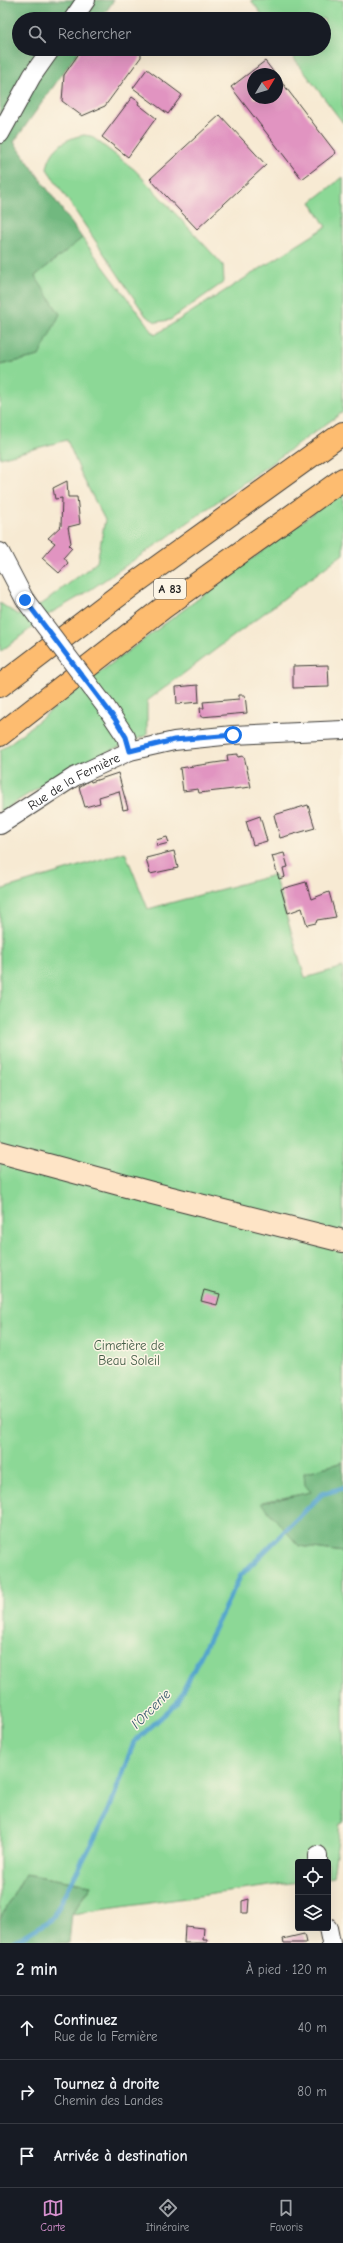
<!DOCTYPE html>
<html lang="fr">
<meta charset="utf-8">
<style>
body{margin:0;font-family:"Comic Neue",sans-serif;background:#20242c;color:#f1f3f6}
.controls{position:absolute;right:12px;bottom:12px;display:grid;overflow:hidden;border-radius:4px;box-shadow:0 4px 16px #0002}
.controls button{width:36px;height:36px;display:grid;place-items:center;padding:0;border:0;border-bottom:1px solid #363941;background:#171b24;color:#f1f3f6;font:20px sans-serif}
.compass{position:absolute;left:247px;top:68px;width:36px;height:36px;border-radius:50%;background:#171b24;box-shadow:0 4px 16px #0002;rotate:52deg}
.stop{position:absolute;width:12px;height:12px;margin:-9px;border:3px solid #1a73e8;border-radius:50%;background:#fff}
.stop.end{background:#1a73e8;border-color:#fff;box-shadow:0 1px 4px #0008}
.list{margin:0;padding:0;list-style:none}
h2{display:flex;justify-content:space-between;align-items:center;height:52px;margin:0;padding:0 16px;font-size:17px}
h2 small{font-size:13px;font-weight:400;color:#9ea1a6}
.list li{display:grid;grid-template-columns:26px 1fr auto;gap:12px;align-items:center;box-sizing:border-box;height:64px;padding:0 16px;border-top:1px solid #363941}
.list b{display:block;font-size:15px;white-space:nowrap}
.list p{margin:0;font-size:13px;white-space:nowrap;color:#9ea1a6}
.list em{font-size:13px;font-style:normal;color:#9ea1a6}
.icon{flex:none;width:22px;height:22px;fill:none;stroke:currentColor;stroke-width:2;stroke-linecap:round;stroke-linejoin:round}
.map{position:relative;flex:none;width:343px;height:1943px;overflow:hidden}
.search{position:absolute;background:#171b24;box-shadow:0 4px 16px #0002;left:12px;right:12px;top:12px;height:44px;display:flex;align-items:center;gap:10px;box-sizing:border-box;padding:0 14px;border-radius:22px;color:#9ea1a6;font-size:15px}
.sheet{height:244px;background:#171b24}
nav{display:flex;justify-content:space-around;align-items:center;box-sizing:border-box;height:56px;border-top:1px solid #363941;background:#171b24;font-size:11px;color:#9ea1a6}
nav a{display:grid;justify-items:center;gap:2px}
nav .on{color:#d690ce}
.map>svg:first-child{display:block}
.green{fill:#8cd896;stroke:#547a59}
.forest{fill:#71b87f;stroke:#466a4e}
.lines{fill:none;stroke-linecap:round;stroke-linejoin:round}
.stream{stroke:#53a4cd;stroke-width:5}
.building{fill:#e194c1}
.street-casing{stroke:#3d3b37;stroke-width:20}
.secondary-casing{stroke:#3d3b37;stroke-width:24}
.highway-casing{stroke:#3d3b37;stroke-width:24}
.street{stroke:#fff;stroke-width:18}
.secondary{stroke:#fee4c6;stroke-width:22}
.highway{stroke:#fdbc70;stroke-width:22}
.street-bridge-casing{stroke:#3d3b37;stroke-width:20;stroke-linecap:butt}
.street-bridge{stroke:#fff;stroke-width:18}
.route{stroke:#1a73e8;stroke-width:5}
.labels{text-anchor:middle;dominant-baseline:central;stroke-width:3;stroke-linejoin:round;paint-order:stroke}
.shield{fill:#fcf5e5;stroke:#5f5d58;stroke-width:1}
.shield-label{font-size:12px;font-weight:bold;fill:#1c1c1c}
.street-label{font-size:13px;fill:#1c1c1c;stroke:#fcf5e5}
.park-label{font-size:13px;fill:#435e47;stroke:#fcf5e5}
.water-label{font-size:14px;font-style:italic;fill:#35596c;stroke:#fcf5e5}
</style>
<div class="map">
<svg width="343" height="1943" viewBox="0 0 343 1943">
<rect width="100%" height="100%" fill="#fcf5e5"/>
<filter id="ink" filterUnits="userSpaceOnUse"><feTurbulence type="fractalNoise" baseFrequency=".025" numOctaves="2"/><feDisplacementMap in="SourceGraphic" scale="8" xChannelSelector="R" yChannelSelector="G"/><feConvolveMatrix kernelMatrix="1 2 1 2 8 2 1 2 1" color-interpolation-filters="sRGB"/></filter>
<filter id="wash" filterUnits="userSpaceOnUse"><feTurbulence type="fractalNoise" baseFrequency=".012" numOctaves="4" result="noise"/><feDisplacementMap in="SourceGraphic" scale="16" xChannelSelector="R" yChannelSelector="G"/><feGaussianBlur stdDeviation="0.9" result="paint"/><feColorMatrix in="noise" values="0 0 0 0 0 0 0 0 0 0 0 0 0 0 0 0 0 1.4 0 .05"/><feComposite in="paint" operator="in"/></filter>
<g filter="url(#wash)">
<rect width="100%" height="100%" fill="#f7ead3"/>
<path class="green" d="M 251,0 L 343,0 L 343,123 L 287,49 L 324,49 L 324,19 L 265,19 Z
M 84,135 L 91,136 L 135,170 L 223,265 L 224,282 L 170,320 L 156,322 L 146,316 L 47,169 C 50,149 65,138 84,135 Z
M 343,177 L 343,412 L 162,541 L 84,594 L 51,613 L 0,652 L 0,603 L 18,615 L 45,602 L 97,562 L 105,520 L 83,478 L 67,440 L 0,458 L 0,365 L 39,356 L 35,276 L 82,238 L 155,335 L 326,227 L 311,202 Z
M 343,491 L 343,554 L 147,701 L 147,735 L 70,768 L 0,812 L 0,751 L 96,675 Z
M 125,852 L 148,909 L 274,875 L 305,978 L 343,967 L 343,1462 L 304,1473 L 312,1492 L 262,1502 L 299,1546 L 343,1552 L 343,1823 L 340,1824 L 333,1877 L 328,1878 L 328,1862 L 298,1862 L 298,1882 L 72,1914 L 91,1885 L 25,1874 L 0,1919 L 0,890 Z"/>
<path class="forest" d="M 0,0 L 114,0 L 101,19 L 19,19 L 19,49 L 80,49 L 14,142 L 82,238 L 35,276 L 60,314 L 39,356 L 0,365 Z
M 343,1462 L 343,1552 L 299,1546 L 261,1503 L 311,1492 L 305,1485 L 304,1473 Z
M 25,1874 L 91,1885 L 72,1914 L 69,1943 L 0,1943 L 0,1919 Z"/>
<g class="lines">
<path class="stream" d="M 12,1943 L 52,1919 L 109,1810 L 134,1742 L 177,1703 L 241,1575 L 322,1494 L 343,1488"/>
</g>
<g id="blocks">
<path class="building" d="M 82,49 L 141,49 L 141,57 L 105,106 L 82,116 L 62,101 L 64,75 Z
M 265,61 L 275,74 L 253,74 L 253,98 L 277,98 L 277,76 L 336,153 L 302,179 L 231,87 Z
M 147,69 L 182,95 L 168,114 L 133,88 Z
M 132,97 L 139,102 L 138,104 L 156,118 L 128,157 L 102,137 Z
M 220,115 L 266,165 L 197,229 L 150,179 Z
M 67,481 L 68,497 L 77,497 L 80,524 L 68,527 L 71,543 L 69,545 L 72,548 L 64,557 L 68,563 L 59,573 L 42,558 L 55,543 L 48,538 L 61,526 L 62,498 L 55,499 L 53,488 Z
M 328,665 L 329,687 L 293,688 L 293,666 Z
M 198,685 L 199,702 L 177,704 L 176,687 Z
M 239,695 L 245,695 L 247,713 L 201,717 L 200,708 L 204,708 L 203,702 L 239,699 Z
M 238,754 L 238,757 L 244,756 L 251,787 L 199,793 L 198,789 L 183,791 L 180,768 L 228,761 L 227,755 Z
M 118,773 L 128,809 L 123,810 L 119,791 L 99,797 L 100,803 L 85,807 L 79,787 L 90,780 L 91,782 Z
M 308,805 L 315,828 L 280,838 L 274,815 Z
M 260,816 L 267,841 L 253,845 L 246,821 Z
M 167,837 L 169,843 L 157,846 L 156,840 Z
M 174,851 L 178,868 L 150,874 L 146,858 Z
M 284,853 L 288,867 L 283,868 L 285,877 L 279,879 L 272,856 Z
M 306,882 L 311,899 L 329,892 L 336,917 L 317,920 L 316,923 L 307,925 L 302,908 L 288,913 L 281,889 Z
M 204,1290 L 220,1294 L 217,1305 L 201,1301 Z
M 249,1899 L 248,1913 L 242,1913 L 242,1901 Z
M 185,1926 L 204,1928 L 203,1940 L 207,1940 L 207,1943 L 184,1943 Z
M 304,1934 L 306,1943 L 284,1943 L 283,1939 Z"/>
</g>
</g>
<g filter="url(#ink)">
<use href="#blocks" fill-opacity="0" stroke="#3d3b37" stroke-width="1"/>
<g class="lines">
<defs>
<g id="street">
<path d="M 73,19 L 86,0"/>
<path d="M 0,134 L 32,76 L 51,49"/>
<path d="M 0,552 L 25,600"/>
<path d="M 106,707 L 126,737 L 130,751"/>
<path id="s1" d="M 0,825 L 74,777 L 130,751 L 174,741 L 233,735 L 343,730"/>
<path d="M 318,1855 L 318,1862"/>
<path d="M 328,1928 L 331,1943"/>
</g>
<path id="secondary" d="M 0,1152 L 152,1193 L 343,1241"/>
<path id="highway" d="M 0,686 L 135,583 L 343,433
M 0,735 L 163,608 L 343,479"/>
</defs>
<use href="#street" class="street-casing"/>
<use href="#secondary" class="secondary-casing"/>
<use href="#highway" class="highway-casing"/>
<use href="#street" class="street"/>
<use href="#secondary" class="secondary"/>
<use href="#highway" class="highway"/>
<defs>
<path id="street-bridge" d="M 25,600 L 106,707"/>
</defs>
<use href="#street-bridge" class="street-bridge-casing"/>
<use href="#street-bridge" class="street-bridge"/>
</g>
</g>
<g class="lines" filter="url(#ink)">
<path class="route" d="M 25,600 L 115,719 L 126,737 L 130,751 L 174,740 L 233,735"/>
</g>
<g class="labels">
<rect class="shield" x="154" y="579" width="32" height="20" rx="3"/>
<g class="shield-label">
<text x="170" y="589">A 83</text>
</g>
<g class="street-label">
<text stroke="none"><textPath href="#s1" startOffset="86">Rue de la Fernière</textPath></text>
</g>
<g class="park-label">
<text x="129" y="1345">Cimetière de<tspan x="129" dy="15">Beau Soleil</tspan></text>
</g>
<g class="water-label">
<text transform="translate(151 1709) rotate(-45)">l'Orcerie</text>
</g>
</g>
</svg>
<div class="controls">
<button><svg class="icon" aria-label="locate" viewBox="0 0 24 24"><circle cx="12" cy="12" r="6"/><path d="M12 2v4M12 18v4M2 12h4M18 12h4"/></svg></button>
<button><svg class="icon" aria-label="layers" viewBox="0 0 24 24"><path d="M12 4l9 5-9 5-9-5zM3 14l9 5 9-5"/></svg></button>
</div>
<svg class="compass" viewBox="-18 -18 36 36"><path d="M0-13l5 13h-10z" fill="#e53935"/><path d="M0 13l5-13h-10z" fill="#9ea1a6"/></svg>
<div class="stop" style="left:233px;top:735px"></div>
<div class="stop end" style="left:25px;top:600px"></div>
<div class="search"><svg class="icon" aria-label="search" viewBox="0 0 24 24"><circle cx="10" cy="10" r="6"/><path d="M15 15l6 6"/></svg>Rechercher</div>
</div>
<section class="sheet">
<h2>2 min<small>À pied · 120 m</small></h2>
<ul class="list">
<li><svg class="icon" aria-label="ahead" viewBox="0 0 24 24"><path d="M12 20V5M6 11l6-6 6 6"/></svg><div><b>Continuez</b><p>Rue de la Fernière</p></div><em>40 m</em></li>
<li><svg class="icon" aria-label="right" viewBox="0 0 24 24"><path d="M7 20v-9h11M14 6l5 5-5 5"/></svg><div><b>Tournez à droite</b><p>Chemin des Landes</p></div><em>80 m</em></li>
<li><svg class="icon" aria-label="arrive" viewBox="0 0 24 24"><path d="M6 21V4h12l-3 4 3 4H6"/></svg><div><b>Arrivée à destination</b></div></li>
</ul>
</section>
<nav>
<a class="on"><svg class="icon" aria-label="map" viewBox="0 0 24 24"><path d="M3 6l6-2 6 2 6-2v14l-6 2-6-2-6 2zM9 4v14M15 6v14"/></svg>Carte</a>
<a><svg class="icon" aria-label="directions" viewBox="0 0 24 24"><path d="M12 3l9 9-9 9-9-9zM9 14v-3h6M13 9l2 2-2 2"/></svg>Itinéraire</a>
<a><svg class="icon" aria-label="saved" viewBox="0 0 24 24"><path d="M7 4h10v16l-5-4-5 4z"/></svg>Favoris</a>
</nav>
